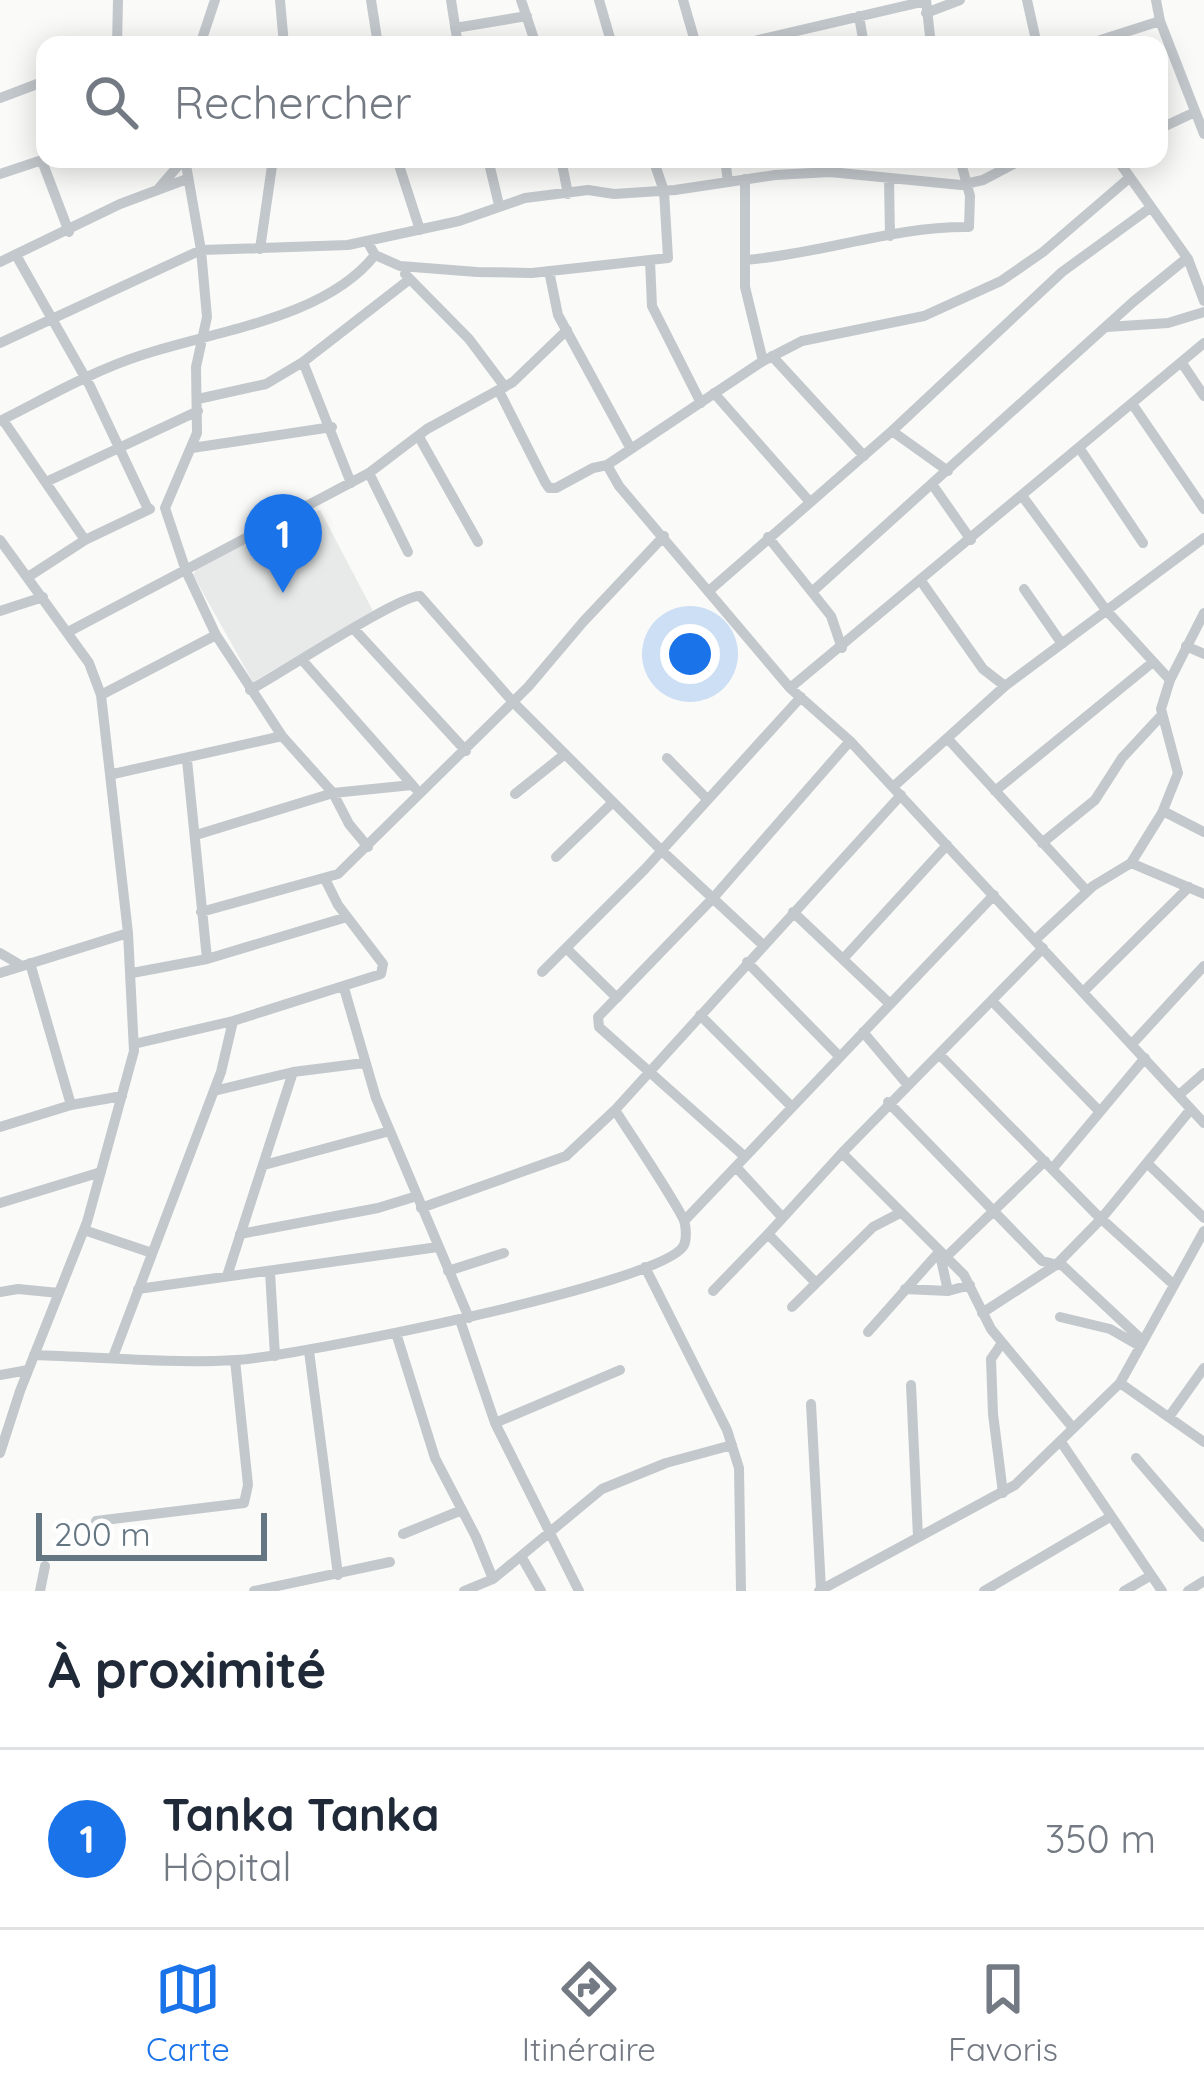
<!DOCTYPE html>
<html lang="fr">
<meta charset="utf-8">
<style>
body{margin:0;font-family:Quicksand,sans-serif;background:#f6f6f7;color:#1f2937}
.scale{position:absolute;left:36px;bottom:30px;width:231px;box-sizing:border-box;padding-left:12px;border:6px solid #657683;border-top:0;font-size:33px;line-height:42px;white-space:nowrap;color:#657683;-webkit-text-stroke:9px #fff;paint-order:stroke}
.you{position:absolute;left:690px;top:654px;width:42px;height:42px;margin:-30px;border:9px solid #fff;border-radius:50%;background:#1a73e8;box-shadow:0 0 0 18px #1a73e833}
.badge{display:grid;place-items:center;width:78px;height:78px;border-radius:50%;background:#1a73e8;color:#fff;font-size:39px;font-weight:700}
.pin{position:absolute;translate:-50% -99px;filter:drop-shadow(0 3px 6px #0008)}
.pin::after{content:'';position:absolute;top:63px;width:42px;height:36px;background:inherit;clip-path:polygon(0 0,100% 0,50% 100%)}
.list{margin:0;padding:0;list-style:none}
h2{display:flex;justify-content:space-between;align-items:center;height:156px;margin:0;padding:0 48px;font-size:51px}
h2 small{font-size:39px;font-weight:400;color:#747a83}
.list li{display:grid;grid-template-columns:78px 1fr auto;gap:36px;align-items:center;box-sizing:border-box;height:180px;padding:0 48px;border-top:3px solid #e0e1e3}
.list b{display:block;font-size:45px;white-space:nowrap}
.list p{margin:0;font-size:39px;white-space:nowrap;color:#747a83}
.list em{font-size:39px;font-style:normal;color:#747a83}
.icon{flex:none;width:66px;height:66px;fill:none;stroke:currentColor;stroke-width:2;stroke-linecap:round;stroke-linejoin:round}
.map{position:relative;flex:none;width:1204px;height:1591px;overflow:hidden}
.search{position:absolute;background:#fff;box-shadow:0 6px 30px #0003;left:36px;right:36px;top:36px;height:132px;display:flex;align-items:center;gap:30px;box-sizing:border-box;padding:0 42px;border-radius:24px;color:#747a83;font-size:45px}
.sheet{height:336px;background:#fff}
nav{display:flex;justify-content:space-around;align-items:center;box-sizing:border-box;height:168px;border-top:3px solid #e0e1e3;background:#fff;font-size:33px;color:#747a83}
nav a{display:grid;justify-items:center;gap:6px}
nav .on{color:#1a73e8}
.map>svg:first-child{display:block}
.built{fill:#e8e9e9}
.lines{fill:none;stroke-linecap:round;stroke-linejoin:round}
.minor{stroke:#c3c8cc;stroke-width:10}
</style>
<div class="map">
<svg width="1204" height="1591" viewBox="0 0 1204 1591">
<rect width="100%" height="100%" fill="#fafaf8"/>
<path class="built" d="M 320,510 L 373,611 L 253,682 L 193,575 L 200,563 Z"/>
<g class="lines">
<path class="minor" d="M 280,0 L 284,45
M 371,0 L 378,45
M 451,0 L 458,45
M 521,0 L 536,45
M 599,0 L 612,45
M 683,0 L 696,45
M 926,0 L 931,45
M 1027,0 L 1037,45
M 1156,0 L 1160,21 L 1204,134
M 926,13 L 960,0
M 859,16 L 864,45
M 455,28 L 527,16
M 117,45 L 118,0
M 200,45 L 215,0
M 737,45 L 926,1
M 1085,45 L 1160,21
M 0,98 L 45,81
M 1159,129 L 1195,112
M 397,159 L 420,230
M 488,159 L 499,205
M 561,159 L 568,194
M 725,159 L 728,182
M 1117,159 L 1188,259 L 1204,301
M 42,161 L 69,232
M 0,174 L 45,159
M 889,178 L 890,236
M 745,179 L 745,287 L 763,361
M 159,188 L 184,159
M 367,241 L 375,255 L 400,266 L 477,272 L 532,273 L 668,258 L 664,191 L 653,159
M 260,249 L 273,159
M 16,255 L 90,386 L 148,509
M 746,260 C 821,254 894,226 969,227 L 970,196 L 960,159
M 650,261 L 652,306 L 701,403
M 0,262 L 120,204 L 187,179
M 549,271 L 558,315 L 631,449
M 405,274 L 469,339 L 505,387
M 1107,327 L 1168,323 L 1204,312
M 0,343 L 201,250 L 348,245 L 459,221 L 525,198 L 588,190 L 614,194 L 675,190 L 775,175 L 830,172 L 961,185 L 983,180 L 1023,159
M 772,356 L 864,456
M 303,362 L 351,483
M 1182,363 L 1204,396
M 499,391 L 545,482 L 549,488 L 556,488 L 593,468 L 607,465 L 763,361 L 802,341 L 924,316 L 1001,281 L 1043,252 L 1128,179
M 714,393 L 810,502
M 198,399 L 266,384 L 303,362 L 410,279
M 1133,405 L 1204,509
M 3,420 L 85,540
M 0,421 C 46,398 92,371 142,355 C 213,331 325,319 375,255
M 892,431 L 948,471
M 419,437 L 478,542
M 192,448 L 332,427
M 1080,449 L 1143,543
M 607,465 L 619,486 L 790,688 L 850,741 L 1204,1123
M 369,473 L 408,552
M 46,482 L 198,411
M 932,484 L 971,540
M 1023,497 L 1106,610 L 1170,680
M 768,537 L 831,616 L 842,648
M 0,540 L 89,663 L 101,695 L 128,933 L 134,1051 L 87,1222 L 20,1391 L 0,1453
M 28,577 L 85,540 L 150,509
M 921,581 L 983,669 L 1005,686
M 1024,589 L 1062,644
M 710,590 L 892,431 L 1062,272 L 1150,208
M 813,591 L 1133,302 L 1187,258
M 0,611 L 43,597
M 354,629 L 466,751
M 68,632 L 369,473 L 427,429 L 513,382 L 567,330
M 216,635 L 282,736 L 333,793 L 349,824 L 368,847
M 1186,646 L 1204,654
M 303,661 L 415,788
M 790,688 L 1204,343
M 250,690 C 280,674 401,594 420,596 L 513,702 L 661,850 L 763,945
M 101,695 L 216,635 L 186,571 L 165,508 L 197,433 L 196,367 L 207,317 L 201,250 L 185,159
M 948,739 L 1087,891
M 667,758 L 706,798
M 187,760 L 207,959
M 113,774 L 282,736
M 893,787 L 1005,686 L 1204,538
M 995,791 L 1153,662
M 515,794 L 565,754
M 1163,811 L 1204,832
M 196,835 L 333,793 L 412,785
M 1042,843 L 1095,800 L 1122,758 L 1160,717
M 556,857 L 613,802
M 1131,863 L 1162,813 L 1178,773 L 1161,709 L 1170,680 L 1204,613
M 201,912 L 338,874 L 528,687 L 583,622 L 664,536
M 793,912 L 890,1004
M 1035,940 L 1093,886 L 1131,863 L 1204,894
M 566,948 L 617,998
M 1043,948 L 842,1153 L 964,1275 L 991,1329 L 1073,1428
M 0,953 L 22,966
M 843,959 L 947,845
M 747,962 L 839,1056
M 30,963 L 71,1105
M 542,972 L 645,869 L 801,697
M 0,973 L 128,933
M 132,973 L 207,959 L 347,917
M 344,988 L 376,1098 L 469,1318
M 1083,992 L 1189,887
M 992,1001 L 1100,1112
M 700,1015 L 791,1106
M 863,1032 L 907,1084
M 134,1044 L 233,1021 L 381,974 L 383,964 L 338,905 L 325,879
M 1132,1044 L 1204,966
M 939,1054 L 1095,1213 L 1173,1284
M 214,1091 L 293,1072 L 364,1063
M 1179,1095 L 1204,1073
M 888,1102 L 1042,1261 L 1063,1266 L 1141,1339
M 0,1127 L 71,1105 L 122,1096
M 744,1156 L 599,1027 L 598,1017 L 714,897 L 850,741
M 1147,1163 L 1204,1218
M 264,1165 L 390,1131
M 736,1167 L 782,1217
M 1053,1168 L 1145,1058
M 0,1203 L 101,1172
M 421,1208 L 566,1156 L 615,1110 L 901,795
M 685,1220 L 994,895
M 84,1230 L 152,1253
M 240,1234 L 378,1208 L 417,1196
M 940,1255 L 948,1291
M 945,1258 L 1045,1161
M 645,1267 L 727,1430 L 739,1468 L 741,1591
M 448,1271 L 504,1253
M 270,1272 L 275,1356
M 227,1276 L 293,1072
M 816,1283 L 768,1234 L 842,1153
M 138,1289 L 438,1247
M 905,1289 L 948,1291 L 970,1285
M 713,1291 L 768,1234
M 0,1292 L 18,1289 L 59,1293
M 792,1307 L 873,1227 L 900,1213
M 982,1313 L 1056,1265 L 1101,1219 L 1191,1109
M 1060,1317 L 1110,1329 L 1138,1345
M 460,1320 L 495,1423 L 579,1591
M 868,1332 L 939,1252
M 396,1333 L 435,1458 L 476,1537 L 493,1579
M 1002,1343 L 991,1359 L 993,1414 L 1003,1493
M 309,1351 L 338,1575
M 34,1355 C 101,1357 169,1364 236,1360 C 292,1357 667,1283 684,1245 C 687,1239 686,1224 683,1218 C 663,1182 638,1146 615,1110
M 113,1357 L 221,1072 L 233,1021
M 0,1375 L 28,1370
M 1120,1383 L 1204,1442
M 911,1385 L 918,1537
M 811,1404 L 821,1589
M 1169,1417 L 1204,1368
M 495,1423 L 620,1370
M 1061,1442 L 1162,1591
M 1136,1458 L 1204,1537
M 96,1521 L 244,1503 L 248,1485 L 235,1360
M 403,1534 L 462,1510
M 521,1556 L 602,1489 L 666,1463 L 732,1445
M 40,1591 L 45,1566
M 254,1591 L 390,1562
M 464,1591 L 493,1579 L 521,1556 L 541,1591
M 819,1591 L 1015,1485 L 1120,1383 L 1204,1231
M 984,1591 L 1110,1517
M 1124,1591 L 1150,1576
M 1188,1591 L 1204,1581"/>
</g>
</svg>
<div class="scale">200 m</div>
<div class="you"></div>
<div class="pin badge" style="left:283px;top:593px">1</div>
<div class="search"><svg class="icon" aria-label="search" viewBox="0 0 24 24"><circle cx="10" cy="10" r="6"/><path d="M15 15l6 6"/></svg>Rechercher</div>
</div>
<section class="sheet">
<h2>À proximité<small></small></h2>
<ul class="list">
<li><span class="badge">1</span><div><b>Tanka Tanka</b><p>Hôpital</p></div><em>350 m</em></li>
</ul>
</section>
<nav>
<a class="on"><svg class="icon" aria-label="map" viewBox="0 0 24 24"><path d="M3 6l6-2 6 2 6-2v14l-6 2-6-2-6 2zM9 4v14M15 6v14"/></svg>Carte</a>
<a><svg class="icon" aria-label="directions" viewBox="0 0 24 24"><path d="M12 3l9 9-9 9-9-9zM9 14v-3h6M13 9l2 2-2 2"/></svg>Itinéraire</a>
<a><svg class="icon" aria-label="saved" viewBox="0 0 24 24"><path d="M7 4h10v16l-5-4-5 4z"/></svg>Favoris</a>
</nav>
